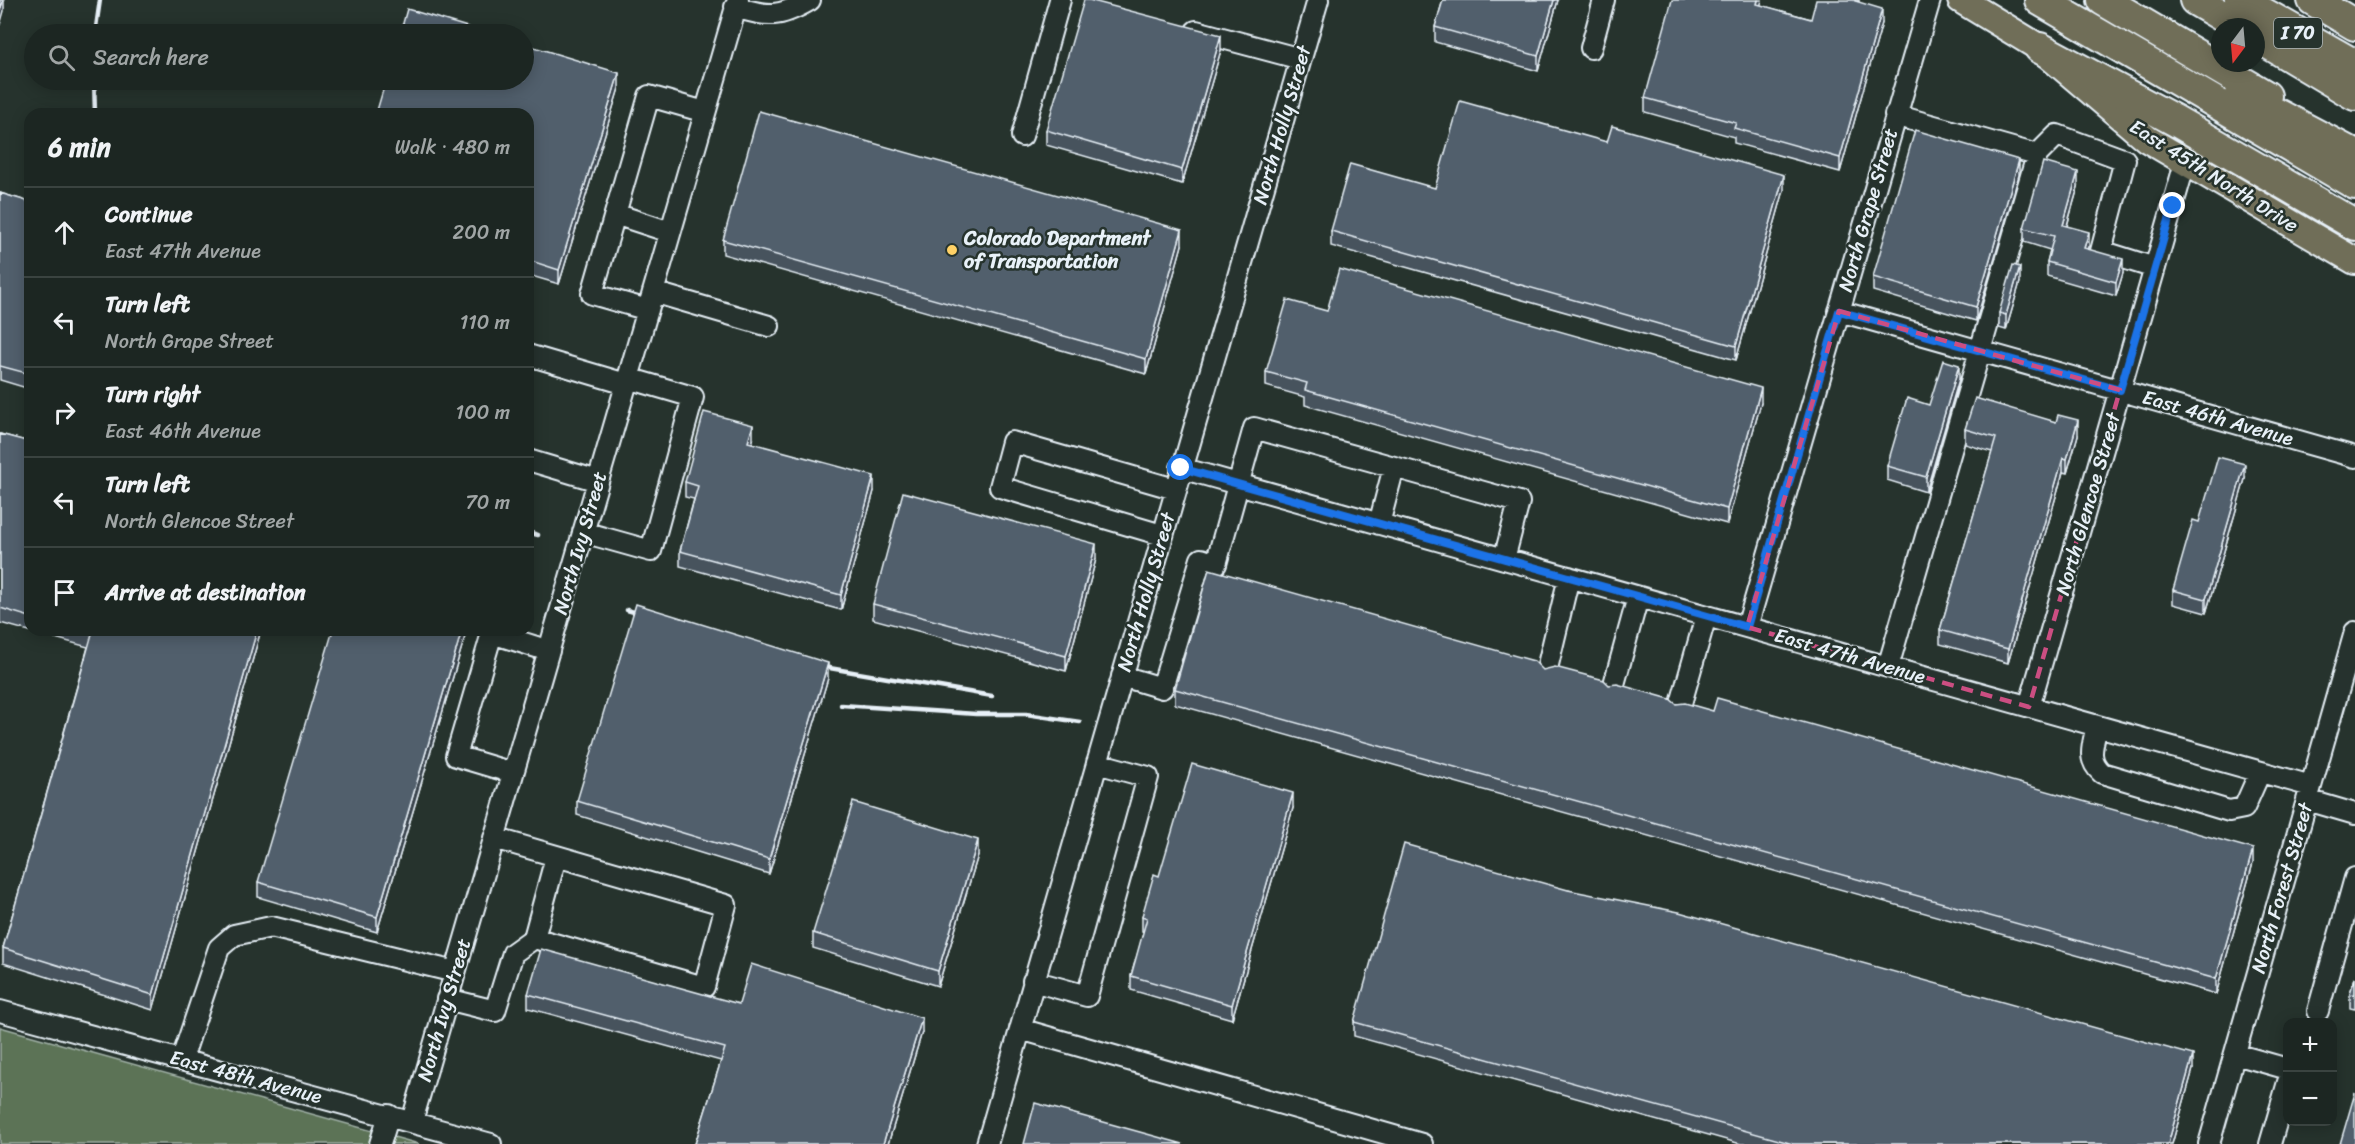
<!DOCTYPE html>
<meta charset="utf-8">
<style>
body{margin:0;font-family:Sriracha,sans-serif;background:#252e2a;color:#f1f3f6}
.controls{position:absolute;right:18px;bottom:18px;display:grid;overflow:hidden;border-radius:12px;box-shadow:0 3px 15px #0003}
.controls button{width:54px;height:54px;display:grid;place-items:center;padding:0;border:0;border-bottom:2px solid #3a4340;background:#1c2622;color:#f1f3f6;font:30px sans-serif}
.compass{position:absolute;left:2211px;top:18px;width:54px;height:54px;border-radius:50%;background:#1c2622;box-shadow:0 3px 15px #0003;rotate:196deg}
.stop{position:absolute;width:18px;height:18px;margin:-14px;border:4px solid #1a73e8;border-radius:50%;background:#fff}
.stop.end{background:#1a73e8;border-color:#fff;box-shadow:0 2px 6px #0008}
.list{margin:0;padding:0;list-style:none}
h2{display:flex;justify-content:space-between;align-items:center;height:78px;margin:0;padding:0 24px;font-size:26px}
h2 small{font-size:20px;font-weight:400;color:#a0a5a5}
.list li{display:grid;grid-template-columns:39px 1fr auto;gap:18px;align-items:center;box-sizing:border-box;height:90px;padding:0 24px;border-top:2px solid #3a4340}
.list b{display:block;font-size:22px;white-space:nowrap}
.list p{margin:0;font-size:20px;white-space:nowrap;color:#a0a5a5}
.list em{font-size:20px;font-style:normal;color:#a0a5a5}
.icon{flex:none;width:33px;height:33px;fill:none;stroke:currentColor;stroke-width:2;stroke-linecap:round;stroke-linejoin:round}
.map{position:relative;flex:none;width:2355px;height:1144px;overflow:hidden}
.search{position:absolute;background:#1c2622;box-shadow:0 3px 15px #0003;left:24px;top:24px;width:510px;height:66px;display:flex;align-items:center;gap:15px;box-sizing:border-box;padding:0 21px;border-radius:33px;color:#a0a5a5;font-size:22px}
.panel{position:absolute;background:#1c2622;box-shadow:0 3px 15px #0003;left:24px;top:108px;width:510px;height:528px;border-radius:18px}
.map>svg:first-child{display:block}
.green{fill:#5c7357;stroke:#a2b2a8;stroke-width:1.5}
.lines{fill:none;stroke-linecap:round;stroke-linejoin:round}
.minor-casing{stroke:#e8f1f8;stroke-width:24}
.major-casing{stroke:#e8f1f8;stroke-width:30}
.highway-casing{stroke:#e8f1f8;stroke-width:34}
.minor{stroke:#26332d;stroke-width:20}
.major{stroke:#706e59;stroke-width:26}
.highway{stroke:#706e59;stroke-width:30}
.rail{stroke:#e8f1f8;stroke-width:4.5}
.wall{fill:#46525d;stroke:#e8f1f8;stroke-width:1.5}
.shaded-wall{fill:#39424c;stroke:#e8f1f8;stroke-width:1.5}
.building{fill:#515f6c;stroke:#e8f1f8;stroke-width:1.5}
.route{stroke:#1a73e8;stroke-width:8}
.marked{fill:none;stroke:#cc4e82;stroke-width:4.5;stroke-dasharray:12 8;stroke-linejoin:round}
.poi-dot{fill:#ffd166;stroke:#26332d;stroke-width:2}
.labels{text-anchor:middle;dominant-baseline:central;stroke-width:5;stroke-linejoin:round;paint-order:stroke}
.shield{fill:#26332d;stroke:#aeb8bb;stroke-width:1.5}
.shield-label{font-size:18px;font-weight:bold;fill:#e8f1f8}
.street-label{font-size:20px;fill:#e8f1f8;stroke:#26332d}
.poi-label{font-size:20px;font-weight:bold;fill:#e8f1f8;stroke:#26332d;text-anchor:start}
</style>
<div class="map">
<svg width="2355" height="1144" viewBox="0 0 2355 1144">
<rect width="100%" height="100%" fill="#26332d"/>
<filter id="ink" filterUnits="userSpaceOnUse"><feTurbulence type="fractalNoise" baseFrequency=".0167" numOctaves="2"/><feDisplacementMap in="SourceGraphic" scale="12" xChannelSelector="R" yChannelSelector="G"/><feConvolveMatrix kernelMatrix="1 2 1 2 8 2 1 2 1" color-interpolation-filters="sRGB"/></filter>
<g filter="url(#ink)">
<path class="green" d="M 0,1027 L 419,1144 L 0,1144 Z"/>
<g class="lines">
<defs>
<path id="minor" d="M 735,7 C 769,17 779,18 810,0
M 1196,31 L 1301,59
M 1591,48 L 1604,0
M 1895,115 L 2037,155 L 2057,135 L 2125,160 L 2101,251 L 2155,268
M 1022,136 L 1060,0
M 615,214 L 649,96 L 705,112
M 653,292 L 769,326
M 648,310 L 592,294 L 615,214 L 670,232
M 1839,311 L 2355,457
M 528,355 L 626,384
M 528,460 L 598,481
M 1181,468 L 2311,786
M 1379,524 L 1394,467 L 1519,502 L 1504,559
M 583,532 L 651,551 L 693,397 L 628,378
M 1162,535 L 1000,487 L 1012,442 L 1175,489
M 1747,627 L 1930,0
M 1888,667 L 2037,155
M 1546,673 L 1569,577
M 1122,676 L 1162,688 L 1201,559 L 1216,564 L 1254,428 L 1394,467
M 1613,688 L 1638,597
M 1680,707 L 1706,616
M 2029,707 L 2185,163
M 2097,726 C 2093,745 2086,759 2102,773 L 2229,811 L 2244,808 L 2260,772
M 513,773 L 456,756 L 492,633 L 549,651
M 2307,800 L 2355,814
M 534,938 L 556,857
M 1033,981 L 1087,996 L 1148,777 L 1097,763
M 447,999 L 495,1011 L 513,953 L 534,938 L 704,987 L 726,905 L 494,838
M 0,1011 L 491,1144
M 2318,1011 L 2355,878
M 1020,1029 L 1422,1144
M 2235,1054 L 2288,1069
M 182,1059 L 219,948 L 234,935 L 271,927 L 455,972
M 412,1121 L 738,0
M 380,1144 L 389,1115
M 987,1144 L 1318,0
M 2209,1144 L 2355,632
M 2270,1144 L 2288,1082"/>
<path id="major" d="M 1961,0 L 2040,48 L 2147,139 L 2355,261"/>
<path id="highway" d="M 2040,0 L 2355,184
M 2103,0 L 2266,96
M 2195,0 L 2241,27
M 2240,0 L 2355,65
M 2313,0 L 2355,25
M 2256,36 L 2355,95
M 2040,48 L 2176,121 L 2355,225
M 2241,95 L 2355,155"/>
</defs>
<use href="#minor" class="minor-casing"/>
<use href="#major" class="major-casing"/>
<use href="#highway" class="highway-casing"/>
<use href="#minor" class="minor"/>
<use href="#major" class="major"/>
<use href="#highway" class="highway"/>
<path class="rail" d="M 95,34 L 100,0
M 94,80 L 95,114
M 528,532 L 538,535
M 627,610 L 651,617
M 812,665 L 992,696
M 841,705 L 976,714 L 1026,714 L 1080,722"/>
</g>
<path class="wall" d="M 1443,0 L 1558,0 L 1538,71 L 1435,42 L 1435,27 Z
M 1859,0 L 1859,2 L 1882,23 L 1840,172 L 1734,143 L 1734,137 L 1645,112 L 1645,98 L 1760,5 L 1811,19 Z
M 1221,50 L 1182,184 L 1046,145 L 1046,130 Z
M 619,88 L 559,284 L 528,275 L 528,114 Z
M 1607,142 L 1784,190 L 1736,360 L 1331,246 L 1331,231 L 1435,188 Z
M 2019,175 L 1976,321 L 1873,291 L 1873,277 Z
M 2078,187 L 2067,226 L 2089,247 L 2088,249 L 2123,273 L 2116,296 L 2047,276 L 2047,262 L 2050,250 L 2024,242 L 2024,228 Z
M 0,193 L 30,202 L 30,389 L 0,380 Z
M 723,240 L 1182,245 L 1146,374 L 723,254 Z
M 2020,282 L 2006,330 L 1999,328 L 1999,313 Z
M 1327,311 L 1761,403 L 1727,524 L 1305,405 L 1305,397 L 1266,386 L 1266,372 Z
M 1959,379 L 1926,492 L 1887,480 L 1887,466 L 1929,405 Z
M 1965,429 L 2078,435 L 2067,473 L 2063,472 L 2008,663 L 1940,644 L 1940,630 L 1992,452 L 1965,444 Z
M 0,434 L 30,442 L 30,630 L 261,630 L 153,1010 L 3,963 L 3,948 L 88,647 L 0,623 Z
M 753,440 L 752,443 L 874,491 L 841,610 L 680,566 L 680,551 L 694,499 L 685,497 L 685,482 Z
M 2245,479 L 2206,613 L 2173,604 L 2173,590 L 2199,522 Z
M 1096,559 L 1066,671 L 873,619 L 873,604 Z
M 466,630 L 466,633 L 377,932 L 258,897 L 258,882 Z
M 1543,670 L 1609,685 L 2253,863 L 2216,994 L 1175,704 L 1175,689 Z
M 828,678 L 769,874 L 577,815 L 577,801 Z
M 1293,808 L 1232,1019 L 1131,990 L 1131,976 L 1144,932 L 1142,931 L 1142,916 L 1159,876 Z
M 978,855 L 938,986 L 813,948 L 813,933 Z
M 1568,890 L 2193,1069 L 2172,1144 L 1741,1144 L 1354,1036 L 1354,1022 Z
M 2355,978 L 2355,1009 L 2350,1008 L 2350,993 Z
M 528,994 L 739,1004 L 922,1032 L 888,1144 L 695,1144 L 721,1061 L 528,1008 Z"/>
<path class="shaded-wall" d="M 3,0 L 4,0 L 4,11 L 0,25 L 0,11 Z
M 1554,0 L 1558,0 L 1538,71 L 1538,56 Z
M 1758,0 L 1762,0 L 1757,19 L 1757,4 Z
M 1882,9 L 1882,23 L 1840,172 L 1840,158 Z
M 1221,35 L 1221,50 L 1182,184 L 1182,170 Z
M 619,73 L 619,88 L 559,284 L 559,270 Z
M 2019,160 L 2019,175 L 1976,321 L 1976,307 Z
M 2078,172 L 2078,187 L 2063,239 L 2063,225 Z
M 1784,175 L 1784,190 L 1736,360 L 1736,346 Z
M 1182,230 L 1182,245 L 1146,374 L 1146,359 Z
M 2089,232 L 2089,247 L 2084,262 L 2084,248 Z
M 2123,259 L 2123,273 L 2116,296 L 2116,282 Z
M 2020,267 L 2020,282 L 2006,330 L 2006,315 Z
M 1959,365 L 1959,379 L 1926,492 L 1926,477 Z
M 1761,388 L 1761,403 L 1727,524 L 1727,509 Z
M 2078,420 L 2078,435 L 2067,473 L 2067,459 Z
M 753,425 L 753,440 L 748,457 L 748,442 Z
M 2063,458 L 2063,472 L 2008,663 L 2008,649 Z
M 2245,464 L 2245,479 L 2206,613 L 2206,599 Z
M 874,476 L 874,491 L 841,610 L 841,595 Z
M 1096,544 L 1096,559 L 1066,671 L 1066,656 Z
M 257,630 L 261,630 L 153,1010 L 153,995 Z
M 462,630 L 466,630 L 466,633 L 377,932 L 377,917 Z
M 828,663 L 828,678 L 769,874 L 769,859 Z
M 1293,793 L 1293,808 L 1232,1019 L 1232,1005 Z
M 978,840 L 978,855 L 938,986 L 938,971 Z
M 2253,849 L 2253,863 L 2216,994 L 2216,979 Z
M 922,1018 L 922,1032 L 888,1144 L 883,1144 Z
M 2193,1055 L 2193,1069 L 2172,1144 L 2168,1144 Z"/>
<path class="building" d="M 0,0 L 3,0 L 0,11 Z
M 1084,0 L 1089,0 L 1221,35 L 1182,170 L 1046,130 Z
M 1443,0 L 1554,0 L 1538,56 L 1435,27 Z
M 1672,0 L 1758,0 L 1757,4 L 1811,19 L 1816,0 L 1856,0 L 1855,1 L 1882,9 L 1840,158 L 1734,128 L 1736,123 L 1645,98 Z
M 407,9 L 491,34 L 400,34 Z
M 524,44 L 619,73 L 559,270 L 528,260 L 528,114 L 376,114 L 386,80 L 524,80 Z
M 1460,101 L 1607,142 L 1612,126 L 1784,175 L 1736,346 L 1331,231 L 1350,164 L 1435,188 Z
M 759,111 L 1182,230 L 1146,359 L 723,240 Z
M 1915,130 L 2019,160 L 1976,307 L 1873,277 Z
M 2043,162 L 2078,172 L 2063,225 L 2089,232 L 2084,248 L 2123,259 L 2116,282 L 2047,262 L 2054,236 L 2024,228 Z
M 0,193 L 30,202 L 30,374 L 0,366 Z
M 2013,265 L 2020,267 L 2006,315 L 1999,313 Z
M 1339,269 L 1761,388 L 1727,509 L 1305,390 L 1307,383 L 1266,372 L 1287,300 L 1327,311 Z
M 1943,360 L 1959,365 L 1926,477 L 1887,466 L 1907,398 L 1929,405 Z
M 1975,398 L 2056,422 L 2058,415 L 2078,420 L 2067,459 L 2063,458 L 2008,649 L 1940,630 L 1996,438 L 1965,429 Z
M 704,412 L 753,425 L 748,442 L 874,476 L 841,595 L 680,551 L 698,486 L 685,482 Z
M 0,434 L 30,442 L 30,617 L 0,608 Z
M 2218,457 L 2245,464 L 2206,599 L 2173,590 L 2193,520 L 2199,522 Z
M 903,492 L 1096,544 L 1066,656 L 873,604 Z
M 1209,569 L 1534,661 L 1543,670 L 1555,667 L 1604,680 L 1609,685 L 1617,684 L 1670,699 L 1676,704 L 1685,703 L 1713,711 L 1717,698 L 2253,849 L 2216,979 L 1175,689 Z
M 636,604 L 828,663 L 769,859 L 577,801 Z
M 78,630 L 257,630 L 153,995 L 3,948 L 92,634 Z
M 333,630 L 462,630 L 377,917 L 258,882 Z
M 1192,764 L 1293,793 L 1232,1005 L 1131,976 L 1147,918 L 1142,916 L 1154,874 L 1159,876 Z
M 853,802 L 978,840 L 938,971 L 813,933 Z
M 1404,844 L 1568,890 L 1679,912 L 2193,1055 L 2168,1144 L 1793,1144 L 1354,1022 Z
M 541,949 L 739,1004 L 751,964 L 922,1018 L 883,1144 L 695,1144 L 725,1048 L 528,994 Z
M 2355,978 L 2355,995 L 2350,993 Z
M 2355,1093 L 2355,1144 L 2340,1144 Z
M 1035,1103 L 1183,1144 L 1024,1144 Z"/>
</g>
<g class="lines" filter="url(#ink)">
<path class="route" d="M 1181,468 L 1747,627 L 1839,311 L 2120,390 L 2173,206"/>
</g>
<path class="marked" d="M 1839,311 L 2120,390 L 2029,707 L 1747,627 Z"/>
<circle class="poi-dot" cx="952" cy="250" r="6"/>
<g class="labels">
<rect class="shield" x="2274" y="18" width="48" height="30" rx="4.5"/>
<g class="shield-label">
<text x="2298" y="33">I 70</text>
</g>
<g class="street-label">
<text transform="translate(1282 125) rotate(-74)">North Holly Street</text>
<text transform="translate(2214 176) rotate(32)">East 45th North Drive</text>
<text transform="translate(1868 210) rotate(-74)">North Grape Street</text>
<text transform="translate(2218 418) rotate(16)">East 46th Avenue</text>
<text transform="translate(2088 504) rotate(-74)">North Glencoe Street</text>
<text transform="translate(580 543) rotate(-74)">North Ivy Street</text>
<text transform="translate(1146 592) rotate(-74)">North Holly Street</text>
<text transform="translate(1850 656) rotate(16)">East 47th Avenue</text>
<text transform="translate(2282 888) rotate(-74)">North Forest Street</text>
<text transform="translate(444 1010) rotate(-74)">North Ivy Street</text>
<text transform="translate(246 1077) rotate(15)">East 48th Avenue</text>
</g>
<g class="poi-label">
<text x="964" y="238">Colorado Department<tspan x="964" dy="23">of Transportation</tspan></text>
</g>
</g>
</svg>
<div class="controls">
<button>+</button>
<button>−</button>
</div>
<svg class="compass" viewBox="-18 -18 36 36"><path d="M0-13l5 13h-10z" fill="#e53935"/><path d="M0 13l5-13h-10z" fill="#a0a5a5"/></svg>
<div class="stop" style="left:1181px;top:468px"></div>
<div class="stop end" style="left:2173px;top:206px"></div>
<div class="search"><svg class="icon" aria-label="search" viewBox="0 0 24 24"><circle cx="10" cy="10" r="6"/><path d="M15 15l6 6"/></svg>Search here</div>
<section class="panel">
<h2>6 min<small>Walk · 480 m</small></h2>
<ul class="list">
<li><svg class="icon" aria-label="ahead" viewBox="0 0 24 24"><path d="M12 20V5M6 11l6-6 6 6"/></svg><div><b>Continue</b><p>East 47th Avenue</p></div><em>200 m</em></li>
<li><svg class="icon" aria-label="left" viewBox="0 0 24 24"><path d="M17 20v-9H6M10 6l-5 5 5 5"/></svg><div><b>Turn left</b><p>North Grape Street</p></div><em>110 m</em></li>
<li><svg class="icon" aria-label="right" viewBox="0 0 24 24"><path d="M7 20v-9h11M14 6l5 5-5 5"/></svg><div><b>Turn right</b><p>East 46th Avenue</p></div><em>100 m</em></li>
<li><svg class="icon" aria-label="left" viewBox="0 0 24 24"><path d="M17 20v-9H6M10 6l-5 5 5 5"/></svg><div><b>Turn left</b><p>North Glencoe Street</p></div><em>70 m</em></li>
<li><svg class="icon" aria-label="arrive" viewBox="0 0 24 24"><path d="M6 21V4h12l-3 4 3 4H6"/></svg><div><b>Arrive at destination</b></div></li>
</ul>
</section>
</div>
